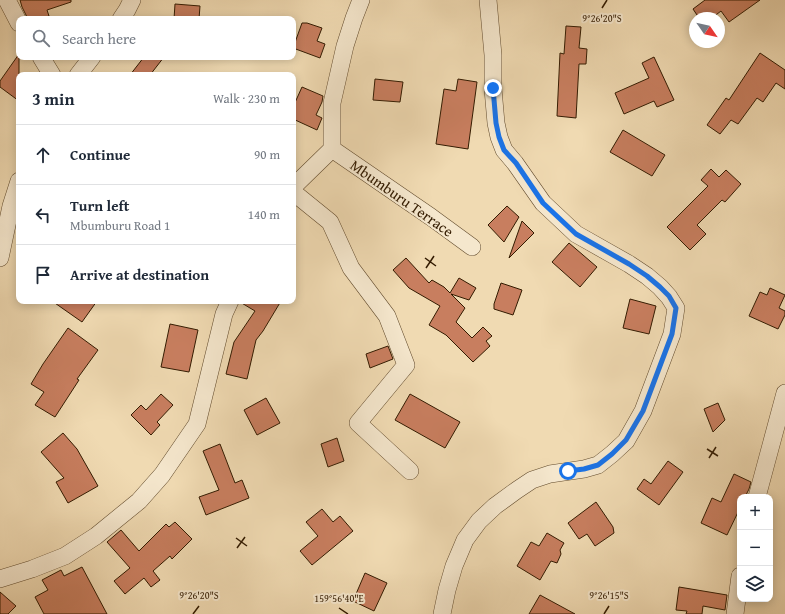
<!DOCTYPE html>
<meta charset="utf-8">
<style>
body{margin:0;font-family:"Gentium Book Plus",serif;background:#f6f6f7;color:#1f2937}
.controls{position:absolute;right:12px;bottom:12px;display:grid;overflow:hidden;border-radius:8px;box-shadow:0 2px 10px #0003}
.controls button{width:36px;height:36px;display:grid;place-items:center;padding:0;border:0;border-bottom:1px solid #e0e1e3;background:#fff;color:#1f2937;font:20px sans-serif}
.compass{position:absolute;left:689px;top:12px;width:36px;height:36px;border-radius:50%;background:#fff;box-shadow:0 2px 10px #0003;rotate:124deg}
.stop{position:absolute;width:12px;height:12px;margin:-9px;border:3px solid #1a73e8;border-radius:50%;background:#fff}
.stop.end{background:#1a73e8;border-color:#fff;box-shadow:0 1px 4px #0008}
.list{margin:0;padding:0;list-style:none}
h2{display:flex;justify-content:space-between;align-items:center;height:52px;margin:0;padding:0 16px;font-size:17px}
h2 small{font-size:13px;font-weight:400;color:#747a83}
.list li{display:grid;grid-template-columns:26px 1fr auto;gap:12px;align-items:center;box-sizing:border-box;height:60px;padding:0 16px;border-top:1px solid #e0e1e3}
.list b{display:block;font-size:15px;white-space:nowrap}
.list p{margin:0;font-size:13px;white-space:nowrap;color:#747a83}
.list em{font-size:13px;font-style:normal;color:#747a83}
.icon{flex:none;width:22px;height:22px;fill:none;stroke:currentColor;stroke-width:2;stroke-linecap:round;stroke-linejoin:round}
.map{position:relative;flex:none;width:785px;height:614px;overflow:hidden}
.search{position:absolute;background:#fff;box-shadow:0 2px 10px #0003;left:16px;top:16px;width:280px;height:44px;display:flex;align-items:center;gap:10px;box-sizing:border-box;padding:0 14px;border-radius:8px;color:#747a83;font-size:15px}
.panel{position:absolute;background:#fff;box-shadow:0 2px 10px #0003;left:16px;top:72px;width:280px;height:232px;border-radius:8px}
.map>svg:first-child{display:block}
.building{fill:#c87e5f;stroke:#331b01}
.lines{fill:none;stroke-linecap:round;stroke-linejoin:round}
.street-casing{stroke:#624b2d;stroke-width:18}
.street{stroke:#f5e7cd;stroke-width:17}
.route{stroke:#1a73e8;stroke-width:5}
.ticks{fill:none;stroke:#331b01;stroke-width:1.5}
.labels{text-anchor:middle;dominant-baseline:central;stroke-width:4;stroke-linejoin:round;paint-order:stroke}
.street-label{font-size:15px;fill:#331b01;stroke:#f5e7cd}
.ticks-label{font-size:10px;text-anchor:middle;fill:#331b01;stroke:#f5e7cd;stroke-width:4;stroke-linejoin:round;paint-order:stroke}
</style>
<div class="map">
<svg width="785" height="614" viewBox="0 0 785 614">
<rect width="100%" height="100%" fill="#f0dab2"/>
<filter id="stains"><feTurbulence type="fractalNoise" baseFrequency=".005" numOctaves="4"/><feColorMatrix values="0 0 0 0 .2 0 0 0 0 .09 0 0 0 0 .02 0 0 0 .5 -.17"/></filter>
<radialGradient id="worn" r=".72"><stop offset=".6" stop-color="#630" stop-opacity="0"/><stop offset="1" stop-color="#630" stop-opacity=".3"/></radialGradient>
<path class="building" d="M 20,0 L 71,0 L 71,2 L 47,10 L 49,16 L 39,19 L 28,19 L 22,7 Z
M 705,0 L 760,0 L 729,22 L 721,11 L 712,18 L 699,18 L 693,9 Z
M 175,4 L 200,6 L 199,19 L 174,19 Z
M 302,23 L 307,23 L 322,28 L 317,41 L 325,44 L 320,58 L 293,48 Z
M 566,26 L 581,27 L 579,48 L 587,49 L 586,64 L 579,64 L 576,118 L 557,116 L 560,53 L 564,54 Z
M 760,53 L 785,70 L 785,89 L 776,83 L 763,102 L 757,98 L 738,124 L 731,120 L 720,134 L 707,125 L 726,98 L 729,100 Z
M 19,54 L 19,101 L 0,87 L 0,81 Z
M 144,57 L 164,57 L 150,75 L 130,75 Z
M 654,57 L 674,100 L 657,107 L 654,101 L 624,114 L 615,93 L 649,78 L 642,63 Z
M 375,79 L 403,82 L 400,102 L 373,100 Z
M 458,79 L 477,82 L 468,149 L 436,144 L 444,89 L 456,91 Z
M 302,87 L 323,96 L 322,102 L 316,115 L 322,118 L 317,130 L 293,119 L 293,107 Z
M 623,130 L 665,155 L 652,176 L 610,152 Z
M 711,169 L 719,177 L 726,170 L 741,184 L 725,202 L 722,200 L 697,225 L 706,234 L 690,250 L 667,227 L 708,186 L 701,180 Z
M 507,206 L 519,217 L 504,242 L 488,225 Z
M 522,221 L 534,233 L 509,258 Z
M 569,243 L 597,267 L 580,287 L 552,262 Z
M 406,258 L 429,283 L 432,280 L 444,287 L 450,293 L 459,278 L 476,288 L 469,300 L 451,294 L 465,308 L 456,322 L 472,338 L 483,327 L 492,336 L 486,341 L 490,346 L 473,362 L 446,335 L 429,325 L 440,306 L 409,288 L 393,270 Z
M 501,283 L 522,290 L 513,315 L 494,309 L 494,304 Z
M 770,288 L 785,295 L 779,308 L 785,311 L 785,315 L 778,329 L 749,316 L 760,292 L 767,295 Z
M 630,299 L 656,306 L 649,334 L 623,328 Z
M 52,301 L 97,301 L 82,322 Z
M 240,301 L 281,301 L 263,331 L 256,340 L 247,379 L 226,374 L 234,342 L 255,311 L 240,302 Z
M 170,324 L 198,330 L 189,372 L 161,367 Z
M 68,328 L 98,350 L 77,379 L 79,380 L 55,417 L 35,405 L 44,392 L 31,384 L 43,364 Z
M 388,346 L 393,359 L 370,368 L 366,354 Z
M 161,394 L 173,405 L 157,422 L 160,425 L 151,435 L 131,415 L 141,405 L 146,410 Z
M 410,394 L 460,422 L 445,448 L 395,420 Z
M 266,398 L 280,423 L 257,435 L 244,410 Z
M 718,403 L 725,420 L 713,432 L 704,409 Z
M 63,433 L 77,449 L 98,486 L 68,503 L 56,482 L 64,478 L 41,452 Z
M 337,438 L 344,461 L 328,467 L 321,444 Z
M 220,444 L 235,483 L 242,480 L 249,498 L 206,515 L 199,497 L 219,490 L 203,451 Z
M 668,461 L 683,472 L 659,505 L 637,489 L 644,479 L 651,484 Z
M 734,474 L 751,482 L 749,489 L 745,497 L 740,497 L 740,508 L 727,535 L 701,523 L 712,498 L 721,502 Z
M 596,502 L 613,527 L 614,533 L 595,546 L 587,534 L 579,539 L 568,523 Z
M 322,509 L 333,522 L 340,516 L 353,531 L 312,565 L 300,551 L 318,536 L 306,522 Z
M 175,522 L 192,539 L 172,559 L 170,556 L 153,571 L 160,580 L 151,587 L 144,578 L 125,594 L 114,581 L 130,568 L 107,542 L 121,530 L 139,551 L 166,524 L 169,527 Z
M 547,533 L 564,543 L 560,550 L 561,554 L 557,563 L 551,561 L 540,580 L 517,566 L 531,542 L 539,546 Z
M 82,567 L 107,614 L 44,614 L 35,597 L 48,590 L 42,580 L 61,570 L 64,576 Z
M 365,573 L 387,583 L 374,611 L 353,601 Z
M 679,587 L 727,595 L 725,610 L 703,606 L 702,614 L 686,614 L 687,611 L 676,610 Z
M 0,592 L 16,606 L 8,614 L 0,614 Z
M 540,595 L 575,614 L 529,614 Z"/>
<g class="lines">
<defs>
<path id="street" d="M 7,0 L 19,23
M 121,19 L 127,10 L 132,0
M 41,57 L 52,75
M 78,75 L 92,57
M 332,149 L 431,217 L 472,247
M 293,187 L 332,149 L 332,103 L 345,46 L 354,18 L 361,0
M 293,192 L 330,222 L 351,268 L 387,316 L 406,365 L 358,423 L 410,471
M 0,258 L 11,206 L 19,181
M 757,497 L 785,393
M 0,579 L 32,569 L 65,556 L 96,536 L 139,501 L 162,475 L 197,424 L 224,314 L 230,301
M 442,614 L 447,590 L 454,566 L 465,540 L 479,521 L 495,506 L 517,490 L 532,480 L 550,474 L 584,469 L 598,465 L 612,454 L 626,441 L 643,411 L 672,334 L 676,308 L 669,297 L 660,287 L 647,276 L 629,264 L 576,234 L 543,203 L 515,163 L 504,150 L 499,137 L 496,123 L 493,89 L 493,55 L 488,0
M 735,614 L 740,576"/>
</defs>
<use href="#street" class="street-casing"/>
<use href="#street" class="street"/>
</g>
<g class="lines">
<path class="route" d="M 493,88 L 496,123 L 499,137 L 504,150 L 516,163 L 543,203 L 576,234 L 629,264 L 647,276 L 660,287 L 669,296 L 676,308 L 672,334 L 643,411 L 626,440 L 612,454 L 598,465 L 584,469 L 568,471"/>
</g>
<path class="ticks" d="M 602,8 L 607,0M 425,258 L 436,266M 426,268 L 434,256M 707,449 L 718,456M 709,458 L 716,447M 236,538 L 247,546M 237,548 L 245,537M 339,608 L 348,614M 193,614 L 199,606M 604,614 L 609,606"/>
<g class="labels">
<g class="street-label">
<text transform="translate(402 198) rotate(35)">Mbumburu Terrace</text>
</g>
</g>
<g class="ticks-label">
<text x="602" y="22">9°26'20"S</text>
<text x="199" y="599">9°26'20"S</text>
<text x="609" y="599">9°26'15"S</text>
<text x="339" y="602">159°56'40"E</text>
</g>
<rect width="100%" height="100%" filter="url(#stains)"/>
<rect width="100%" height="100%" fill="url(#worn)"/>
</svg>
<div class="controls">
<button>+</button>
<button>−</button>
<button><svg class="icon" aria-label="layers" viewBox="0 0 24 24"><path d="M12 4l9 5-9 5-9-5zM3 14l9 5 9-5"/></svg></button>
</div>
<svg class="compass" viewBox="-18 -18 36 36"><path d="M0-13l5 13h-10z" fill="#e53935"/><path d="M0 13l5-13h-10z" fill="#747a83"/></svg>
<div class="stop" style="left:568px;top:471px"></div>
<div class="stop end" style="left:493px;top:88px"></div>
<div class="search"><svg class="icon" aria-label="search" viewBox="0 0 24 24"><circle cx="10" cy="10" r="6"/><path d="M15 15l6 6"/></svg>Search here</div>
<section class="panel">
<h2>3 min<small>Walk · 230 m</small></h2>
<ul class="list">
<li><svg class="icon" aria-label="ahead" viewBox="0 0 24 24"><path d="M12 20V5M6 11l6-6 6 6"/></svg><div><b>Continue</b></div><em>90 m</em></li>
<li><svg class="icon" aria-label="left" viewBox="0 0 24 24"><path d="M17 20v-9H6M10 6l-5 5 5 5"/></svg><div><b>Turn left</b><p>Mbumburu Road 1</p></div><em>140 m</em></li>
<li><svg class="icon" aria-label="arrive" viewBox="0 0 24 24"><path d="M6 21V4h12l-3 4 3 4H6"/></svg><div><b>Arrive at destination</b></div></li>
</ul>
</section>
</div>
